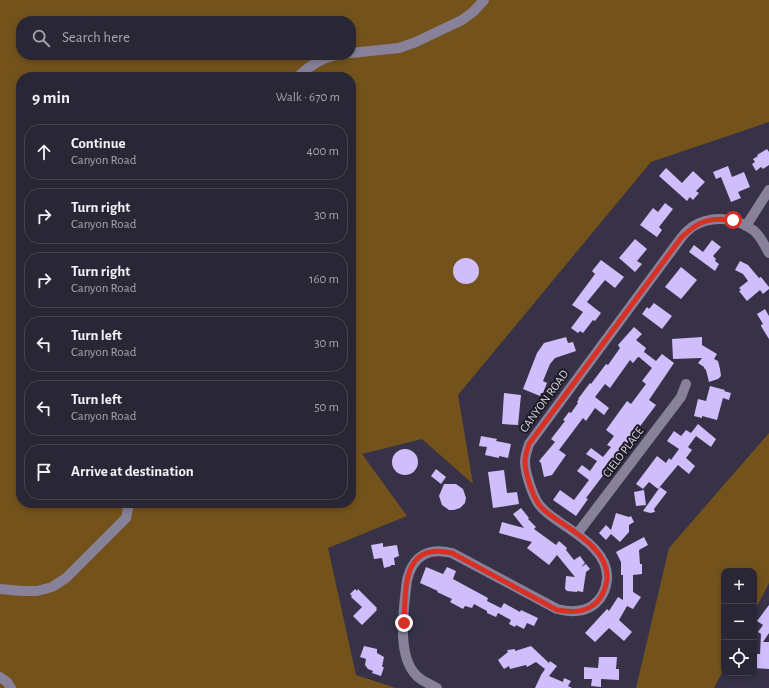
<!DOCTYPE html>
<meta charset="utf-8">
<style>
body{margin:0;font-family:"Alegreya Sans",sans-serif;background:#312e3d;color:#f1f3f6}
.controls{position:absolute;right:12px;bottom:12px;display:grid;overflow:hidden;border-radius:8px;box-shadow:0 2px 6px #0003}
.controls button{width:36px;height:36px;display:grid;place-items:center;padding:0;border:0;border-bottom:1px solid #454350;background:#292635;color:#f1f3f6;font:20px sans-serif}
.stop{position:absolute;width:12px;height:12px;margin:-9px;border:3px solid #d93025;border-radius:50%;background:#fff}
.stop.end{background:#d93025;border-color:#fff;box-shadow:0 1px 4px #0008}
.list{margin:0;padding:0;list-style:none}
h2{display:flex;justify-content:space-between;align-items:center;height:52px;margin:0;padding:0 16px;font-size:17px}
h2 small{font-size:13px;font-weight:400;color:#a5a5ad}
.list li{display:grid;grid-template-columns:26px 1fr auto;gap:12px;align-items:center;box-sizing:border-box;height:56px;margin:0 8px 8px;padding:0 8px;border:1px solid #454350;border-radius:16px}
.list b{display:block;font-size:15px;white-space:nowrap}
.list p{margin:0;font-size:13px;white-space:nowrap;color:#a5a5ad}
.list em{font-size:13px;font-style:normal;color:#a5a5ad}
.icon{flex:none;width:22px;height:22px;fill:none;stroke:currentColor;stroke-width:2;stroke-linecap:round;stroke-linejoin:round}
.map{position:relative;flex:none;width:769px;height:688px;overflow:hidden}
.search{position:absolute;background:#292635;box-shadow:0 2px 6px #0003;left:16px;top:16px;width:340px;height:44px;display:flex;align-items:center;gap:10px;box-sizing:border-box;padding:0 14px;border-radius:16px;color:#a5a5ad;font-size:15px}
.panel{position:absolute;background:#292635;box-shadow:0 2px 6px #0003;left:16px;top:72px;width:340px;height:436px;border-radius:16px}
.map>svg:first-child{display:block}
.green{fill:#73531b;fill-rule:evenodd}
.building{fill:#cfbefb}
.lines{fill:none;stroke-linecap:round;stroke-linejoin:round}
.minor{stroke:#87819a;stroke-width:10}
.route{stroke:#d93025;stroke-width:5}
.labels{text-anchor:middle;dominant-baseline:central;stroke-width:4;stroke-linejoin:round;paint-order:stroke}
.street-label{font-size:12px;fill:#dcd9e7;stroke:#1e1b25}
</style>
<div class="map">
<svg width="769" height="688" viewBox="0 0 769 688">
<rect width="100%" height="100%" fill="#373247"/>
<path class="green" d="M 0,0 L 769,0 L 769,122 L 651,162 L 458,395 L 473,484 L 422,439 L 362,454 L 407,516 L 328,548 L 356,675 L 396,688 L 0,688 ZM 21,21 L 351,21 L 351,55 L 21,55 ZM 21,77 L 351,77 L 351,503 L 21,503 Z
M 769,433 L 769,583 L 754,612 L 754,571 L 724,571 L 724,669 L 714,688 L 636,688 L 669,548 Z"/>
<path class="building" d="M 767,149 L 769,152 L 769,165 L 763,169 L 761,167 L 756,171 L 752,164 L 755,162 L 753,159 L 758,156 L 757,155 Z
M 728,166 L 732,177 L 744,172 L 750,187 L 738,192 L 741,198 L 731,202 L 721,177 L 716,179 L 713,172 Z
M 666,168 L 682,183 L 693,171 L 705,182 L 696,191 L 699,193 L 693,200 L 690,197 L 687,201 L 659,176 Z
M 665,203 L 673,209 L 659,227 L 662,230 L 657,237 L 640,225 L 653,208 L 658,212 Z
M 635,239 L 647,249 L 637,261 L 642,264 L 635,272 L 619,258 Z
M 712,240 L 721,247 L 713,256 L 716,259 L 715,261 L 719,264 L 715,271 L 689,252 L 694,245 L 703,252 Z
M453 271a13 13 0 1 1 26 0a13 13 0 1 1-26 0Z
M 601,260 L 624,277 L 615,288 L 605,280 L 587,302 L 601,313 L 595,321 L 593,320 L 583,333 L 580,331 L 578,333 L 571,328 L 583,312 L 572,305 L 595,274 L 592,271 Z
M 740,261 L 748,265 L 759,278 L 761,277 L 769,287 L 769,289 L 763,294 L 760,290 L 747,301 L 739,291 L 741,290 L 739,288 L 748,281 L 743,274 L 735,270 Z
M 681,267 L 697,280 L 681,299 L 665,287 Z
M 654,303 L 672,316 L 662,329 L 642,314 L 647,307 L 649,309 Z
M 765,309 L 769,316 L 769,339 L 761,326 L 761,325 L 763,324 L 757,314 Z
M 634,327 L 642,334 L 636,340 L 646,348 L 644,352 L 656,361 L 662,354 L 674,363 L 649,400 L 656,405 L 626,445 L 624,443 L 615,456 L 617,457 L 586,498 L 588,499 L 576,516 L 553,500 L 560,490 L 574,500 L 589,480 L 577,471 L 582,465 L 590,471 L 597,461 L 586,454 L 591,448 L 603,457 L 611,447 L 607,445 L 614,436 L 606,430 L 627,401 L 631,404 L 646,384 L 642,381 L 652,368 L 639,357 L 638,357 L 633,363 L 630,360 L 610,388 L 605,384 L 595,397 L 609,408 L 604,415 L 595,408 L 586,421 L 583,418 L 559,450 L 566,455 L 552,475 L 544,477 L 541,463 L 539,461 L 555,442 L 551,439 L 565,421 L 563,420 L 569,412 L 571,413 L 578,403 L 577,402 L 579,399 L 578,399 L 590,383 L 591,384 L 606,364 L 608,365 L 620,348 L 618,345 Z
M 566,337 L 568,343 L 573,342 L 576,351 L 555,358 L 550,364 L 543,381 L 547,383 L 543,393 L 541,393 L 540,396 L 523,389 L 537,353 L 544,343 Z
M 702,337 L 702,345 L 717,354 L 714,359 L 718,361 L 720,369 L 721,376 L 718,379 L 709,382 L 706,370 L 704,368 L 704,367 L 698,363 L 702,358 L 673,359 L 672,339 Z
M 710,386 L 725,390 L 724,391 L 731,393 L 729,400 L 723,398 L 717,420 L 702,416 L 702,418 L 694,416 L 698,399 L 706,401 Z
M 504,393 L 521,395 L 518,425 L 502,424 Z
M 698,424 L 716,439 L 711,447 L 696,436 L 688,447 L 692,450 L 686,458 L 695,466 L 689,474 L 678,465 L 658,489 L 649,482 L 643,489 L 636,484 L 657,456 L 666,463 L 669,458 L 671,460 L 679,449 L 667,441 L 674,431 L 681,436 L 686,430 L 691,433 Z
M 481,436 L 497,439 L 496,441 L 511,444 L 508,458 L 499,456 L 499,458 L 485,455 L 487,447 L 479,446 Z
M392 462a13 13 0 1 1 26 0a13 13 0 1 1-26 0Z
M 436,469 L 446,477 L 441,484 L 431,476 Z
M 504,470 L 507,493 L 517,492 L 519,504 L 493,508 L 488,472 Z
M 444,484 L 456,484 L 463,489 L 466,498 L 465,503 L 460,508 L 454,510 L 449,510 L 442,505 L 439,496 Z
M 660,487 L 667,492 L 654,509 L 655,512 L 650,513 L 643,511 Z
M 644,490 L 646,505 L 636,506 L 634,492 Z
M 521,508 L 529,518 L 528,519 L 536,527 L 534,529 L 556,545 L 559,541 L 567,548 L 566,550 L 574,560 L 580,556 L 585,563 L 581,567 L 586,564 L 590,569 L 586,572 L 583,592 L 577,591 L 577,592 L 567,591 L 565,589 L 566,576 L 575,577 L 557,555 L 549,565 L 527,548 L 532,542 L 499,533 L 502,522 L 524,528 L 513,514 Z
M 616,513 L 629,517 L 631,516 L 634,522 L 629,525 L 629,532 L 620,542 L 611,534 L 606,540 L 599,533 L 606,525 L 611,530 Z
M 644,537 L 648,545 L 639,550 L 640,564 L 642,564 L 642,574 L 633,575 L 633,592 L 641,597 L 633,609 L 627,606 L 619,620 L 632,632 L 624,641 L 609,628 L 595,642 L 585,633 L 607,609 L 609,611 L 618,597 L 623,600 L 623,575 L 621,575 L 621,562 L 616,552 Z
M 383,543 L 383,547 L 397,545 L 399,556 L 394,558 L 395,565 L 391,565 L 391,566 L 384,568 L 382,558 L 374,559 L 371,545 Z
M 426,567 L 443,574 L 447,567 L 456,571 L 453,579 L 488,598 L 487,601 L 501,608 L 504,603 L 520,612 L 521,610 L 538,618 L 534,626 L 527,623 L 524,629 L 516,625 L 515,627 L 509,624 L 511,620 L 498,613 L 496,617 L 487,613 L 487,611 L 474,604 L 472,608 L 465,606 L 463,609 L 450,602 L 452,599 L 437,592 L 438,591 L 420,583 Z
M 355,589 L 357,591 L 358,589 L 377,608 L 376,609 L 377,610 L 362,625 L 353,616 L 362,607 L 351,597 L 352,596 L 350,594 Z
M 769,605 L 769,633 L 763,642 L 769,642 L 769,669 L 754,668 L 754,654 L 760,654 L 761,634 L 758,632 L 763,625 L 757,621 Z
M 364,646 L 377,649 L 377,653 L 384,657 L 382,667 L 384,667 L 381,676 L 372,673 L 373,671 L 368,669 L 365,665 L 366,659 L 360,657 Z
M 531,646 L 549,663 L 550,661 L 557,666 L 549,676 L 563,682 L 564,678 L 571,681 L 568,686 L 572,688 L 535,688 L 541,675 L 545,669 L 536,662 L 527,667 L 526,665 L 510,669 L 509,666 L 504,669 L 498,660 L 508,652 L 507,650 L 515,649 L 515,651 Z
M 599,657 L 617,657 L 616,669 L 619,669 L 619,680 L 601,679 L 601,687 L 591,686 L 592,679 L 584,679 L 584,667 L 598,668 Z"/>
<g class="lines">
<path class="minor" d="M 351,53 L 399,48 L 416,42 L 462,20 L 473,12 L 484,0
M 298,77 C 309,66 321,58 336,55
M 746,226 L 769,190
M 577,534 L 681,397 L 686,384
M 0,589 L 22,591 L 37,591 L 52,587 L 66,578 L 126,518 L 129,503
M 0,677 L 7,682 L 11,688
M 437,688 C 430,684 421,681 416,675 C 396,655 404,606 407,580 C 413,556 428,547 452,553 L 557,609 C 569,612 581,613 592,606 C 601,600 606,590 607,579 C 609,552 578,535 558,521 C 551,516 543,511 538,503 C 532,494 525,472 525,462 C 525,456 527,450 529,444 L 681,238 C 684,234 688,230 692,227 C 711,215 735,217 753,230 C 760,235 765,246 769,253"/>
</g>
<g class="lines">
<path class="route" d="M 404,623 C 406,590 401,541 452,553 L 557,610 C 569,612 581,613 592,606 C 601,600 606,589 607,579 C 609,551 576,533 556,519 C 549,514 542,510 538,503 C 532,494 525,472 525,462 C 525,455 527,450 529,444 L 681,238 C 698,221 709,217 733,220"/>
</g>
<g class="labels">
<g class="street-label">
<text transform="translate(544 401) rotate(-54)">CANYON ROAD</text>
<text transform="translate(623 452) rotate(-53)">CIELO PLACE</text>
</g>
</g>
</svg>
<div class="controls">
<button>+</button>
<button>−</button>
<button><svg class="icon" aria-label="locate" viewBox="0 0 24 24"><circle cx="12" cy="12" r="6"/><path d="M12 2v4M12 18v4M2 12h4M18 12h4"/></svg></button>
</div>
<div class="stop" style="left:733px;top:220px"></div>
<div class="stop end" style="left:404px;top:623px"></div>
<div class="search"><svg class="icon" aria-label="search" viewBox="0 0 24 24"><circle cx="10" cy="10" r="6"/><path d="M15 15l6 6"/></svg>Search here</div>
<section class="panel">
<h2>9 min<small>Walk · 670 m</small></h2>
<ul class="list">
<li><svg class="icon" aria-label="ahead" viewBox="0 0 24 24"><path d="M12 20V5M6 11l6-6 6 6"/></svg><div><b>Continue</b><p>Canyon Road</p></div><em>400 m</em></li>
<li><svg class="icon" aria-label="right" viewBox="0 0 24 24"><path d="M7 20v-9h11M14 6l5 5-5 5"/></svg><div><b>Turn right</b><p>Canyon Road</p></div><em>30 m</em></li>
<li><svg class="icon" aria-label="right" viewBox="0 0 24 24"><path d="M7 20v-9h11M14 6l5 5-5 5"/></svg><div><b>Turn right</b><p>Canyon Road</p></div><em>160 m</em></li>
<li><svg class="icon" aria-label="left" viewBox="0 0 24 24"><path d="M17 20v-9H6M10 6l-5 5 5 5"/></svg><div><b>Turn left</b><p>Canyon Road</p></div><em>30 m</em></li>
<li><svg class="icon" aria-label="left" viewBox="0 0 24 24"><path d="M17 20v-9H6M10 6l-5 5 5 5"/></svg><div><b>Turn left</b><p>Canyon Road</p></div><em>50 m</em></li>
<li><svg class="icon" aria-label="arrive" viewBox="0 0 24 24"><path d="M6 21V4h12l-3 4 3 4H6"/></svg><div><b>Arrive at destination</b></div></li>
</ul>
</section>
</div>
